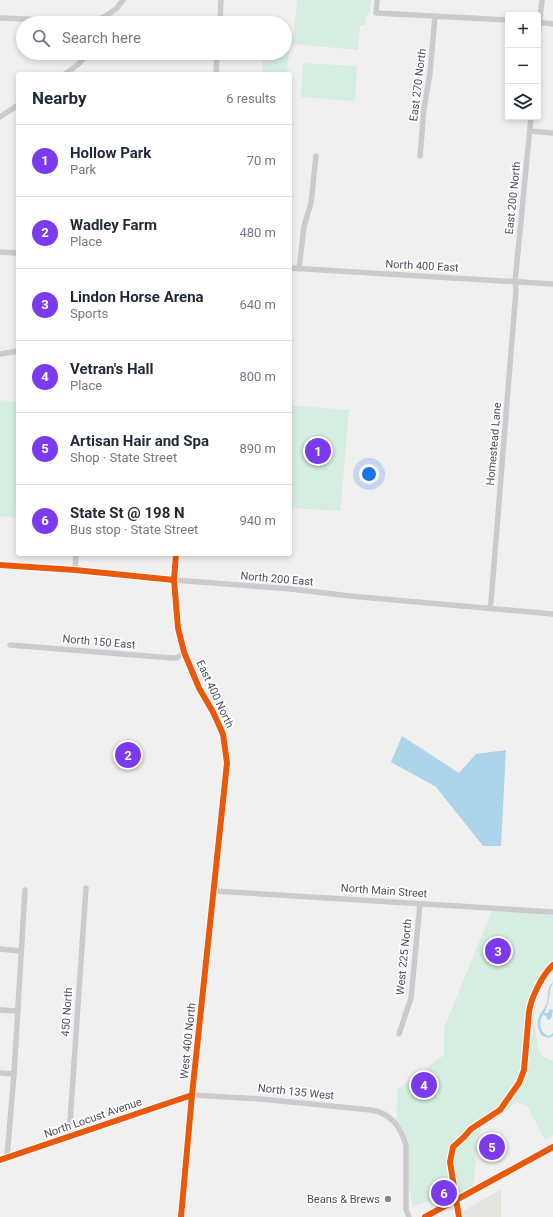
<!DOCTYPE html>
<meta charset="utf-8">
<style>
body{margin:0;font-family:Roboto,sans-serif;background:#f6f6f7;color:#1f2937}
.controls{position:absolute;right:12px;top:12px;display:grid;overflow:hidden;border-radius:4px;box-shadow:0 2px 6px #0003}
.controls button{width:36px;height:36px;display:grid;place-items:center;padding:0;border:0;border-bottom:1px solid #e0e1e3;background:#fff;color:#1f2937;font:20px sans-serif}
.you{position:absolute;left:369px;top:474px;width:14px;height:14px;margin:-10px;border:3px solid #fff;border-radius:50%;background:#1a73e8;box-shadow:0 0 0 6px #1a73e833}
.badge{display:grid;place-items:center;width:26px;height:26px;border-radius:50%;background:#7c3aed;color:#fff;font-size:13px;font-weight:700}
.pin{position:absolute;translate:-50% -50%;border:2px solid #fff;box-shadow:0 1px 4px #0006}
.list{margin:0;padding:0;list-style:none}
h2{display:flex;justify-content:space-between;align-items:center;height:52px;margin:0;padding:0 16px;font-size:17px}
h2 small{font-size:13px;font-weight:400;color:#747a83}
.list li{display:grid;grid-template-columns:26px 1fr auto;gap:12px;align-items:center;box-sizing:border-box;height:72px;padding:0 16px;border-top:1px solid #e0e1e3}
.list b{display:block;font-size:15px;white-space:nowrap}
.list p{margin:0;font-size:13px;white-space:nowrap;color:#747a83}
.list em{font-size:13px;font-style:normal;color:#747a83}
.icon{flex:none;width:22px;height:22px;fill:none;stroke:currentColor;stroke-width:2;stroke-linecap:round;stroke-linejoin:round}
.map{position:relative;flex:none;width:553px;height:1217px;overflow:hidden}
.search{position:absolute;background:#fff;box-shadow:0 2px 6px #0003;left:16px;top:16px;width:276px;height:44px;display:flex;align-items:center;gap:10px;box-sizing:border-box;padding:0 14px;border-radius:22px;color:#747a83;font-size:15px}
.panel{position:absolute;background:#fff;box-shadow:0 2px 6px #0003;left:16px;top:72px;width:276px;height:484px;border-radius:4px}
.map>svg:first-child{display:block}
.commercial{fill:#e5e4de}
.green{fill:#d6eee2}
.water{fill:#acd5ea}
.lines{fill:none;stroke-linecap:round;stroke-linejoin:round}
.minor{stroke:#cacbce;stroke-width:5.5}
.major{stroke:#c6c9cc;stroke-width:7}
.cycleway-casing{stroke:#fff;stroke-width:8}
.cycleway{stroke:#e8590c;stroke-width:6}
.poi-dot{fill:#838890;stroke:#fff;stroke-width:1.5}
.labels{text-anchor:middle;dominant-baseline:central;stroke-width:3.5;stroke-linejoin:round;paint-order:stroke}
.street-label{font-size:11px;fill:#48505c;stroke:#fff}
.poi-label{font-size:11px;fill:#48505c;stroke:#fff;text-anchor:end}
</style>
<div class="map">
<svg width="553" height="1217" viewBox="0 0 553 1217">
<rect width="100%" height="100%" fill="#f0f0f0"/>
<path class="commercial" d="M 501,1189 L 501,1217 L 453,1217 Z"/>
<path class="green" d="M 297,0 L 371,0 L 370,12 L 366,17 L 365,25 L 360,25 L 358,50 L 293,44 L 289,49 L 287,74 L 262,74 L 263,53 L 285,53 L 285,34 L 294,33 Z
M 303,63 L 357,66 L 355,101 L 301,97 Z
M 0,400 L 18,402 L 18,478 L 15,518 L 0,516 Z
M 290,405 L 349,410 L 342,493 L 340,511 L 290,508 Z
M 493,908 L 553,912 L 553,968 L 546,976 L 536,1001 L 534,1018 L 538,1049 C 541,1056 546,1059 553,1061 L 553,1135 L 545,1140 L 527,1106 L 516,1102 L 500,1116 L 481,1127 L 477,1147 L 473,1189 L 413,1206 L 408,1182 L 408,1143 L 404,1132 L 396,1120 L 398,1089 L 444,1055 L 444,1028 Z"/>
<path class="water" d="M 402,736 L 459,773 L 476,754 L 506,750 L 501,846 L 483,846 L 436,787 L 391,762 Z
M 553,982 C 552,986 550,988 550,992 C 548,1001 549,1004 544,1013 L 548,1013 L 550,1009 L 553,1010 L 551,1019 L 548,1020 L 547,1019 L 546,1016 L 543,1015 C 538,1022 540,1034 549,1036 L 553,1033 L 553,1036 C 542,1042 536,1029 538,1020 C 539,1013 545,1009 547,1003 C 549,995 546,988 553,982 Z"/>
<g class="lines">
<path class="minor" d="M 377,0 L 376,13 L 508,20
M 0,18 L 91,22 L 106,16 L 117,8 L 123,0
M 538,22 L 553,24
M 220,23 L 221,0
M 538,35 L 542,0
M 65,74 C 74,68 82,63 86,53
M 216,74 L 217,53
M 0,117 L 18,105
M 530,131 L 553,133
M 420,156 L 424,108 L 430,73 L 435,16
M 0,252 L 18,253
M 290,268 L 553,284
M 299,269 L 304,226 L 311,203 L 316,156
M 0,354 L 18,351
M 176,554 L 174,580 L 178,628 L 184,652 L 199,688 L 213,712 L 223,734 L 227,763 L 192,1095 L 181,1217
M 0,565 L 75,570 L 174,580 L 291,589 L 350,596 L 553,614
M 75,570 L 76,554
M 490,608 L 491,602 L 516,290 L 515,282 L 531,117
M 10,645 L 172,658 L 177,658 L 184,652
M 214,891 L 553,912
M 0,949 L 21,951
M 0,1010 L 18,1011
M 399,1034 L 411,998 L 420,904
M 0,1073 L 14,1074
M 69,1137 L 86,888
M 7,1157 L 14,1074 L 25,890
M 0,1160 L 192,1095 L 261,1099 L 371,1110 C 391,1113 400,1126 406,1145 L 406,1209 L 409,1217"/>
<path class="major" d="M 425,1217 L 553,1147"/>
<defs>
<path id="cycleway" d="M 176,554 L 174,580 L 178,628 L 184,652 L 199,688 L 213,712 L 223,734 L 227,763 L 192,1095 L 181,1217
M 0,565 L 75,570 L 174,580
M 0,1160 L 192,1095
M 425,1217 L 553,1147
M 459,1217 L 450,1162 L 453,1147 L 464,1137 L 471,1129 L 500,1110 L 519,1083 L 524,1070 L 529,1012 C 531,998 542,975 553,965"/>
</defs>
<use href="#cycleway" class="cycleway-casing"/>
<use href="#cycleway" class="cycleway"/>
</g>
<circle class="poi-dot" cx="388" cy="1199" r="4"/>
<g class="labels">
<g class="street-label">
<text transform="translate(418 85) rotate(-83)">East 270 North</text>
<text transform="translate(513 198) rotate(-84)">East 200 North</text>
<text transform="translate(422 266) rotate(3)">North 400 East</text>
<text transform="translate(494 444) rotate(-85)">Homestead Lane</text>
<text transform="translate(277 579) rotate(5)">North 200 East</text>
<text transform="translate(99 642) rotate(5)">North 150 East</text>
<text transform="translate(215 694) rotate(65)">East 400 North</text>
<text transform="translate(384 891) rotate(4)">North Main Street</text>
<text transform="translate(404 957) rotate(-84)">West 225 North</text>
<text transform="translate(67 1012) rotate(-86)">450 North</text>
<text transform="translate(188 1041) rotate(-84)">West 400 North</text>
<text transform="translate(296 1092) rotate(6)">North 135 West</text>
<text transform="translate(93 1118) rotate(-19)">North Locust Avenue</text>
</g>
<g class="poi-label">
<text x="380" y="1199">Beans &amp; Brews</text>
</g>
</g>
</svg>
<div class="controls">
<button>+</button>
<button>−</button>
<button><svg class="icon" aria-label="layers" viewBox="0 0 24 24"><path d="M12 4l9 5-9 5-9-5zM3 14l9 5 9-5"/></svg></button>
</div>
<div class="you"></div>
<div class="pin badge" style="left:318px;top:451px">1</div>
<div class="pin badge" style="left:128px;top:755px">2</div>
<div class="pin badge" style="left:498px;top:951px">3</div>
<div class="pin badge" style="left:424px;top:1085px">4</div>
<div class="pin badge" style="left:492px;top:1147px">5</div>
<div class="pin badge" style="left:444px;top:1193px">6</div>
<div class="search"><svg class="icon" aria-label="search" viewBox="0 0 24 24"><circle cx="10" cy="10" r="6"/><path d="M15 15l6 6"/></svg>Search here</div>
<section class="panel">
<h2>Nearby<small>6 results</small></h2>
<ul class="list">
<li><span class="badge">1</span><div><b>Hollow Park</b><p>Park</p></div><em>70 m</em></li>
<li><span class="badge">2</span><div><b>Wadley Farm</b><p>Place</p></div><em>480 m</em></li>
<li><span class="badge">3</span><div><b>Lindon Horse Arena</b><p>Sports</p></div><em>640 m</em></li>
<li><span class="badge">4</span><div><b>Vetran's Hall</b><p>Place</p></div><em>800 m</em></li>
<li><span class="badge">5</span><div><b>Artisan Hair and Spa</b><p>Shop · State Street</p></div><em>890 m</em></li>
<li><span class="badge">6</span><div><b>State St @ 198 N</b><p>Bus stop · State Street</p></div><em>940 m</em></li>
</ul>
</section>
</div>
